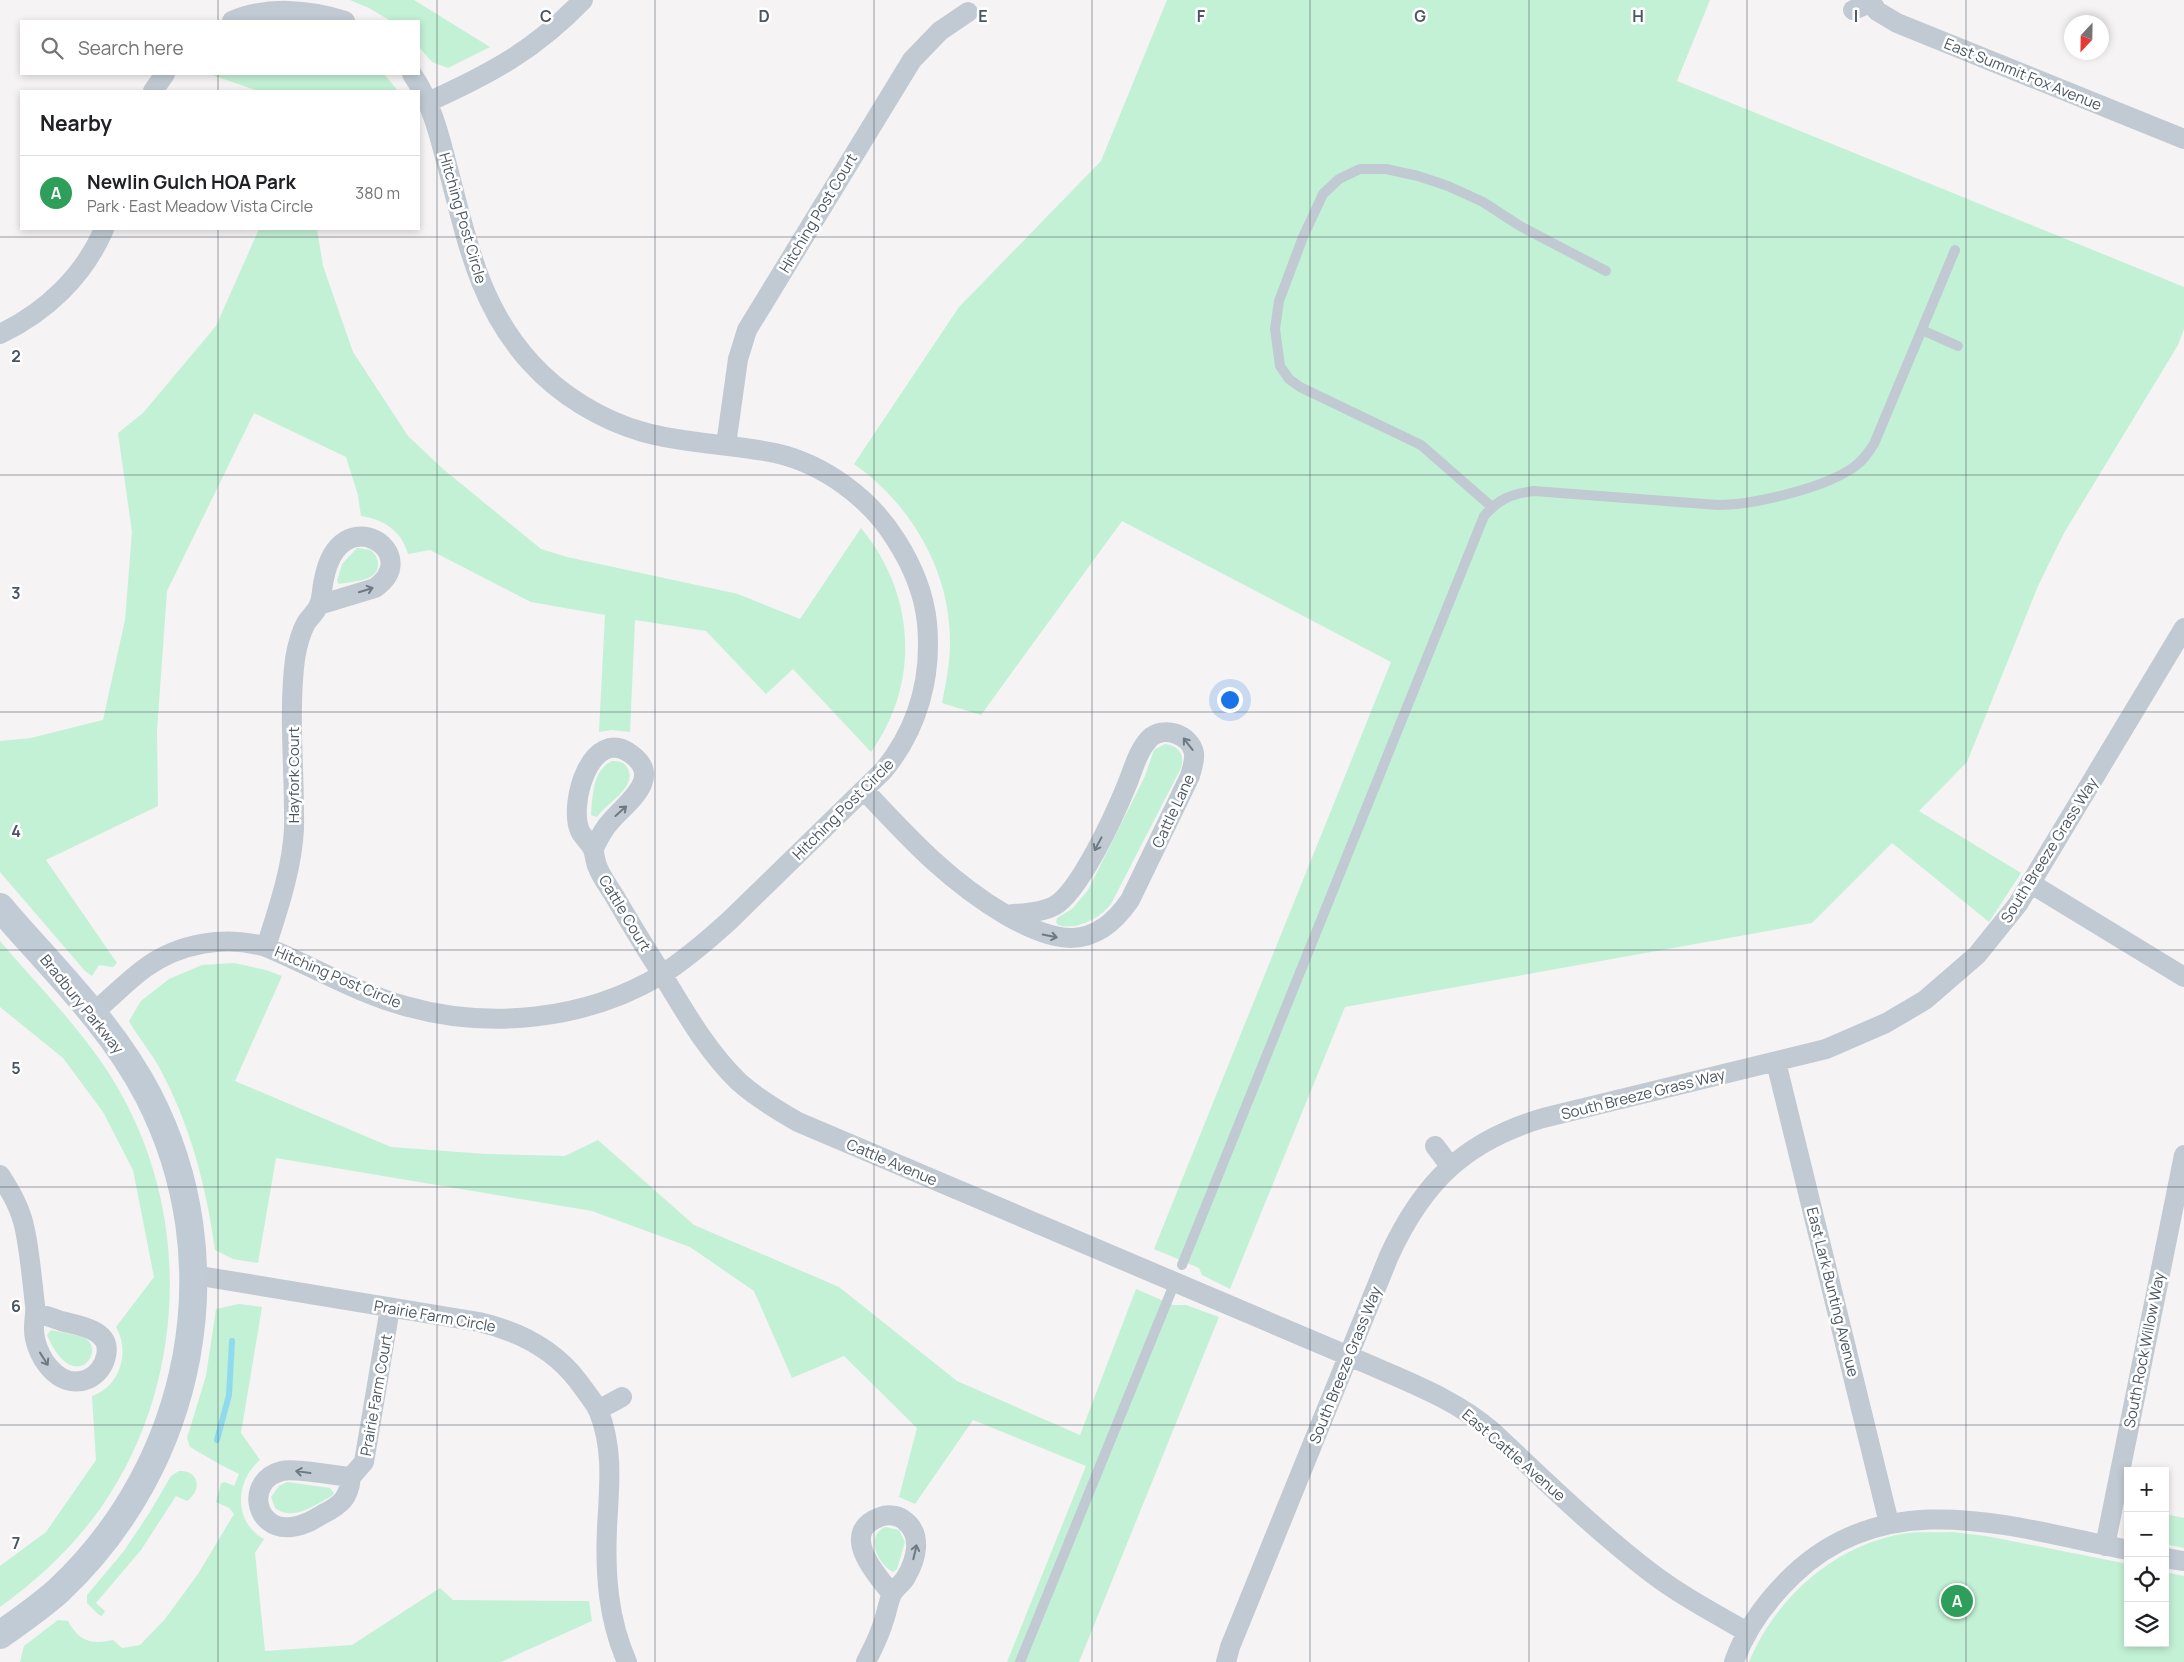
<!DOCTYPE html>
<meta charset="utf-8">
<style>
body{margin:0;font-family:Manrope,sans-serif;background:#f6f6f6;color:#202124}
.controls{position:absolute;right:15px;bottom:15px;display:grid;overflow:hidden;border-radius:0px;box-shadow:0 2px 8px #0003}
.controls button{width:45px;height:45px;display:grid;place-items:center;padding:0;border:0;border-bottom:1px solid #e0e0e0;background:#fff;color:#202124;font:25px sans-serif}
.compass{position:absolute;left:2064px;top:15px;width:45px;height:45px;border-radius:50%;background:#fff;box-shadow:0 2px 8px #0003;rotate:202deg}
.you{position:absolute;left:1229px;top:699px;width:18px;height:18px;margin:-12px;border:4px solid #fff;border-radius:50%;background:#1a73e8;box-shadow:0 0 0 8px #1a73e833}
.badge{display:grid;place-items:center;width:32px;height:32px;border-radius:50%;background:#1a73e8;color:#fff;font-size:16px;font-weight:700}
.pin{position:absolute;translate:-50% -50%;border:2px solid #fff;box-shadow:0 1px 5px #0006}
.list{margin:0;padding:0;list-style:none}
h2{display:flex;justify-content:space-between;align-items:center;height:65px;margin:0;padding:0 20px;font-size:21px}
h2 small{font-size:16px;font-weight:400;color:#757577}
.list li{display:grid;grid-template-columns:32px 1fr auto;gap:15px;align-items:center;box-sizing:border-box;height:75px;padding:0 20px;border-top:1px solid #e0e0e0}
.list b{display:block;font-size:19px;white-space:nowrap}
.list p{margin:0;font-size:16px;white-space:nowrap;color:#757577}
.list em{font-size:16px;font-style:normal;color:#757577}
.icon{flex:none;width:28px;height:28px;fill:none;stroke:currentColor;stroke-width:2;stroke-linecap:round;stroke-linejoin:round}
.map{position:relative;flex:none;width:2184px;height:1662px;overflow:hidden}
.search{position:absolute;background:#fff;box-shadow:0 2px 8px #0003;left:20px;top:20px;width:400px;height:55px;display:flex;align-items:center;gap:12px;box-sizing:border-box;padding:0 18px;border-radius:0px;color:#757577;font-size:19px}
.panel{position:absolute;background:#fff;box-shadow:0 2px 8px #0003;left:20px;top:90px;width:400px;height:140px;border-radius:0px}
.map>svg:first-child{display:block}
.green{fill:#c3f1d5}
.lines{fill:none;stroke-linecap:round;stroke-linejoin:round}
.stream{stroke:#90daee;stroke-width:6}
.lane{stroke:#c1cad2;stroke-width:10}
.street{stroke:#c1cad2;stroke-width:20}
.secondary{stroke:#c1cbd6;stroke-width:28}
.oneway{stroke:#6e7983}
.grid{fill:none;stroke:#4a5661;stroke-width:1;stroke-opacity:0.55}
.labels{text-anchor:middle;dominant-baseline:central;stroke-width:5;stroke-linejoin:round;paint-order:stroke}
.street-label{font-size:15px;fill:#4a5661;stroke:#fff}
.grid-label{font-size:16px;text-anchor:middle;font-weight:bold;fill:#4a5661;stroke:#fff;stroke-width:5;stroke-linejoin:round;paint-order:stroke}
</style>
<div class="map">
<svg width="2184" height="1662" viewBox="0 0 2184 1662">
<rect width="100%" height="100%" fill="#f5f3f3"/>
<path class="green" d="M 350,0 L 414,0 L 490,47 L 448,68 L 432,62 L 419,47 L 419,21 L 391,21 L 369,8 Z
M 1167,0 L 1710,0 L 1677,81 L 2184,287 L 2184,329 L 2178,345 L 2064,533 L 2038,586 L 1967,762 L 1919,811 L 2021,873 L 1989,922 L 1892,843 L 1812,923 L 1345,1007 L 1230,1289 L 1202,1275 L 1199,1268 L 1154,1249 L 1391,662 L 1122,521 L 981,715 L 942,703 C 946,683 950,663 950,643 C 951,572 911,504 854,464 L 959,307 L 1101,161 Z
M 209,74 L 384,74 L 398,91 L 258,91 Z
M 259,229 L 317,229 L 323,266 L 353,352 L 408,436 L 443,469 L 541,549 L 567,557 L 738,594 L 800,619 L 861,528 C 915,593 921,682 871,752 L 793,669 L 766,694 L 706,631 L 635,620 L 630,732 L 612,730 L 599,732 L 605,615 L 531,602 L 430,550 L 408,554 C 402,531 383,519 361,516 L 358,495 L 346,457 L 254,413 L 167,591 L 157,731 L 158,806 L 46,860 L 117,963 L 113,967 L 99,965 L 92,976 L 85,971 L 0,872 L 0,741 L 31,738 L 103,720 L 125,620 L 132,532 L 118,433 L 143,413 L 216,326 Z
M 357,548 L 371,550 C 375,554 378,558 378,564 C 379,582 352,581 339,584 L 337,581 L 342,564 Z
M 1165,744 C 1179,746 1185,754 1181,768 L 1111,904 C 1100,918 1077,931 1058,925 L 1056,922 L 1057,918 L 1072,909 L 1088,890 L 1145,776 L 1154,750 Z
M 612,761 C 619,761 625,762 628,769 C 637,787 607,803 597,817 L 591,815 C 593,795 592,771 612,761 Z
M 0,941 C 44,993 95,1042 126,1103 C 192,1229 183,1389 102,1506 C 74,1546 39,1579 0,1607 L 0,1566 L 46,1532 L 96,1460 L 92,1396 C 121,1386 130,1351 116,1327 L 154,1277 L 133,1170 L 103,1112 L 63,1058 L 0,1007 Z
M 234,963 L 266,970 L 282,976 L 235,1081 L 391,1147 L 486,1154 L 565,1156 L 598,1140 L 694,1225 L 839,1287 L 957,1381 L 1080,1435 L 1136,1289 L 1173,1305 L 1186,1305 L 1219,1317 L 1079,1662 L 1007,1662 L 1086,1466 L 973,1420 L 915,1504 L 899,1497 L 917,1428 L 844,1356 L 792,1378 L 754,1291 L 690,1247 L 592,1211 L 276,1158 L 258,1263 L 233,1259 L 215,1250 C 206,1185 190,1124 159,1067 C 150,1051 138,1037 129,1021 L 141,1001 L 169,979 L 202,965 Z
M 239,1304 L 262,1307 L 241,1433 L 260,1460 C 235,1481 233,1522 264,1539 L 255,1553 L 265,1651 L 352,1645 L 440,1588 L 453,1600 L 589,1601 L 592,1621 L 501,1662 L 20,1662 L 24,1646 L 58,1620 L 68,1621 C 79,1641 90,1645 113,1640 L 122,1648 L 140,1645 L 165,1619 L 198,1574 L 234,1514 L 229,1508 L 216,1502 L 221,1483 L 225,1482 L 234,1486 L 239,1474 L 221,1465 L 190,1447 L 187,1438 L 206,1376 L 216,1309 Z
M 51,1330 C 59,1332 80,1335 85,1338 C 107,1352 73,1396 47,1335 Z
M 179,1471 C 200,1470 202,1491 187,1501 L 176,1496 L 141,1550 L 96,1603 L 105,1611 L 102,1616 L 99,1615 L 87,1603 L 87,1595 L 124,1551 L 150,1512 L 171,1476 Z
M 287,1482 L 330,1488 L 334,1493 L 333,1495 C 315,1505 293,1522 275,1508 L 271,1497 L 279,1486 Z
M 2165,1514 L 2184,1518 L 2184,1548 L 2165,1544 Z
M 885,1527 L 899,1530 L 905,1542 L 897,1569 L 893,1572 C 877,1563 865,1537 885,1527 Z
M 1952,1532 L 1986,1536 L 2128,1564 L 2128,1643 L 2165,1643 L 2165,1572 L 2184,1576 L 2184,1662 L 1749,1662 C 1775,1599 1833,1546 1902,1534 C 1918,1531 1935,1533 1952,1532 Z"/>
<g class="lines">
<path class="stream" d="M 217,1440 L 229,1395 L 232,1341"/>
<path class="lane" d="M 1922,330 L 1958,346
M 1492,507 L 1421,445 L 1300,387 L 1289,379 L 1280,366 L 1275,329 L 1279,301 L 1303,237 L 1323,194 L 1339,179 L 1360,169 L 1386,169 L 1418,176 L 1448,186 L 1483,202 L 1520,226 L 1606,271
M 1182,1265 L 1484,516 C 1500,498 1511,494 1534,491 L 1718,505 C 1753,505 1825,488 1854,467 C 1863,461 1868,453 1874,444 L 1955,250
M 1020,1662 L 1175,1282"/>
<path class="street" d="M 1870,0 L 1877,11 L 1897,23 L 2184,139
M 1853,10 L 1871,3
M 232,21 C 266,6 309,9 345,21
M 153,91 L 165,74
M 428,102 C 490,74 535,50 583,0
M 0,334 C 46,312 84,276 104,229
M 726,445 L 738,359 L 747,330 L 912,60 L 940,31 L 968,12
M 864,790 C 909,838 948,881 1006,915 C 1054,943 1094,953 1130,900 L 1190,776 C 1192,768 1195,761 1194,753 C 1190,734 1163,725 1149,739 C 1137,752 1133,771 1126,787 C 1115,814 1079,893 1054,906 C 1041,913 1022,913 1006,915
M 593,850 C 598,840 603,829 611,821 C 626,803 664,778 631,754 C 591,725 568,804 580,831 C 583,837 590,843 593,849 C 595,855 595,862 598,868 C 602,878 609,887 615,897 C 630,923 646,949 662,974 C 685,1012 707,1051 739,1082 C 757,1098 777,1110 798,1122 L 1370,1365 C 1413,1384 1456,1400 1492,1431 C 1543,1479 1594,1529 1650,1572 C 1680,1595 1714,1613 1747,1632
M 2030,883 L 2184,977
M 266,947 C 278,909 292,869 294,829 C 295,774 288,714 295,659 C 297,647 300,634 306,623 C 310,617 316,612 319,605 C 322,598 322,587 324,579 C 340,497 425,553 375,588 L 319,605
M 93,1013 C 111,998 127,981 145,968 C 179,943 226,935 266,947 C 312,966 357,993 405,1006 C 489,1030 586,1020 661,975 C 685,960 708,940 729,921 L 884,770 C 918,728 932,677 927,623 C 924,593 912,565 896,540 C 870,498 824,464 775,453 C 731,444 686,444 643,432 C 601,420 560,395 531,363 C 477,304 466,235 446,161 C 438,130 430,100 412,74
M 1776,1062 L 1889,1523
M 1435,1146 L 1450,1166
M 0,1175 C 11,1192 21,1209 25,1230 C 30,1254 32,1280 35,1305 C 36,1313 34,1319 34,1327 C 33,1353 58,1392 88,1379 C 97,1375 104,1366 106,1356 C 112,1329 79,1326 61,1321 C 53,1318 45,1315 36,1313
M 194,1275 L 479,1322 C 518,1331 553,1348 578,1381 C 585,1391 594,1401 599,1412 C 614,1450 609,1489 607,1528 C 605,1574 608,1619 627,1662
M 598,1410 L 622,1397
M 351,1477 C 349,1498 341,1505 323,1514 C 313,1520 303,1526 291,1527 C 254,1531 245,1480 282,1471 C 295,1468 336,1476 351,1477 L 364,1462 L 390,1308
M 2105,1546 L 2184,1155
M 2165,1558 L 2184,1561
M 866,1662 C 873,1648 880,1635 884,1620 C 887,1612 888,1602 892,1594 C 895,1588 903,1583 906,1577 C 916,1560 923,1535 905,1521 C 899,1515 888,1514 880,1517 C 838,1532 876,1575 892,1594
M 1226,1662 L 1230,1647 L 1389,1256 C 1423,1182 1465,1141 1543,1118 L 1826,1049 L 1886,1023 L 1925,1000 L 1977,955 L 2018,904 L 2184,628
M 1734,1662 C 1746,1628 1767,1600 1793,1575 C 1889,1483 2014,1528 2128,1550"/>
<path class="secondary" d="M 0,907 C 52,968 111,1024 148,1095 C 234,1261 194,1464 58,1591 C 40,1607 20,1621 0,1635"/>
</g>
<defs><path id="oneway-shaft" d="M-6 0H5M1.5-3L5.5 0L1.5 3" fill="none" stroke-width="1.6" stroke-linecap="round" stroke-linejoin="round" transform="scale(1.25)"/></defs>
<g class="oneway">
<use href="#oneway-shaft" transform="translate(366 590) rotate(-17)"/>
<use href="#oneway-shaft" transform="translate(1188 744) rotate(-128)"/>
<use href="#oneway-shaft" transform="translate(621 811) rotate(-42)"/>
<use href="#oneway-shaft" transform="translate(1098 844) rotate(118)"/>
<use href="#oneway-shaft" transform="translate(1050 936) rotate(12)"/>
<use href="#oneway-shaft" transform="translate(44 1359) rotate(58)"/>
<use href="#oneway-shaft" transform="translate(303 1472) rotate(-172)"/>
<use href="#oneway-shaft" transform="translate(915 1552) rotate(-77)"/>
</g>
<path class="grid" d="M 218,0 L 218,21M 437,0 L 437,1662M 655,0 L 655,1662M 874,0 L 874,1662M 1092,0 L 1092,1662M 1310,0 L 1310,1662M 1529,0 L 1529,1662M 1747,0 L 1747,1662M 1966,0 L 1966,1662M 218,74 L 218,91M 218,229 L 218,1662M 0,237 L 2184,237M 0,475 L 2184,475M 0,712 L 2184,712M 0,950 L 2184,950M 0,1187 L 2184,1187M 0,1425 L 2184,1425"/>
<g class="labels">
<g class="street-label">
<text transform="translate(2023 74) rotate(22)">East Summit Fox Avenue</text>
<text transform="translate(818 213) rotate(-59)">Hitching Post Court</text>
<text transform="translate(463 218) rotate(74)">Hitching Post Circle</text>
<text transform="translate(293 775) rotate(-90)">Hayfork Court</text>
<text transform="translate(843 809) rotate(-45)">Hitching Post Circle</text>
<text transform="translate(1173 811) rotate(-65)">Cattle Lane</text>
<text transform="translate(2049 850) rotate(-58)">South Breeze Grass Way</text>
<text transform="translate(625 913) rotate(59)">Cattle Court</text>
<text transform="translate(338 977) rotate(23)">Hitching Post Circle</text>
<text transform="translate(82 1004) rotate(51)">Bradbury Parkway</text>
<text transform="translate(1643 1094) rotate(-14)">South Breeze Grass Way</text>
<text transform="translate(892 1162) rotate(23)">Cattle Avenue</text>
<text transform="translate(1833 1292) rotate(76)">East Lark Bunting Avenue</text>
<text transform="translate(435 1316) rotate(10)">Prairie Farm Circle</text>
<text transform="translate(2144 1350) rotate(-79)">South Rock Willow Way</text>
<text transform="translate(1345 1365) rotate(-68)">South Breeze Grass Way</text>
<text transform="translate(376 1395) rotate(-80)">Prairie Farm Court</text>
<text transform="translate(1514 1455) rotate(41)">East Cattle Avenue</text>
</g>
</g>
<g class="grid-label">
<text x="546" y="22">C</text>
<text x="764" y="22">D</text>
<text x="983" y="22">E</text>
<text x="1201" y="22">F</text>
<text x="1420" y="22">G</text>
<text x="1638" y="22">H</text>
<text x="1856" y="22">I</text>
<text x="16" y="362">2</text>
<text x="16" y="599">3</text>
<text x="16" y="837">4</text>
<text x="16" y="1074">5</text>
<text x="16" y="1312">6</text>
<text x="16" y="1549">7</text>
</g>
</svg>
<div class="controls">
<button>+</button>
<button>−</button>
<button><svg class="icon" aria-label="locate" viewBox="0 0 24 24"><circle cx="12" cy="12" r="6"/><path d="M12 2v4M12 18v4M2 12h4M18 12h4"/></svg></button>
<button><svg class="icon" aria-label="layers" viewBox="0 0 24 24"><path d="M12 4l9 5-9 5-9-5zM3 14l9 5 9-5"/></svg></button>
</div>
<svg class="compass" viewBox="-18 -18 36 36"><path d="M0-13l5 13h-10z" fill="#e53935"/><path d="M0 13l5-13h-10z" fill="#757577"/></svg>
<div class="you"></div>
<div class="pin badge" style="left:1957px;top:1601px;background:#2e9e5b">A</div>
<div class="search"><svg class="icon" aria-label="search" viewBox="0 0 24 24"><circle cx="10" cy="10" r="6"/><path d="M15 15l6 6"/></svg>Search here</div>
<section class="panel">
<h2>Nearby<small></small></h2>
<ul class="list">
<li><span class="badge" style="background:#2e9e5b">A</span><div><b>Newlin Gulch HOA Park</b><p>Park · East Meadow Vista Circle</p></div><em>380 m</em></li>
</ul>
</section>
</div>
